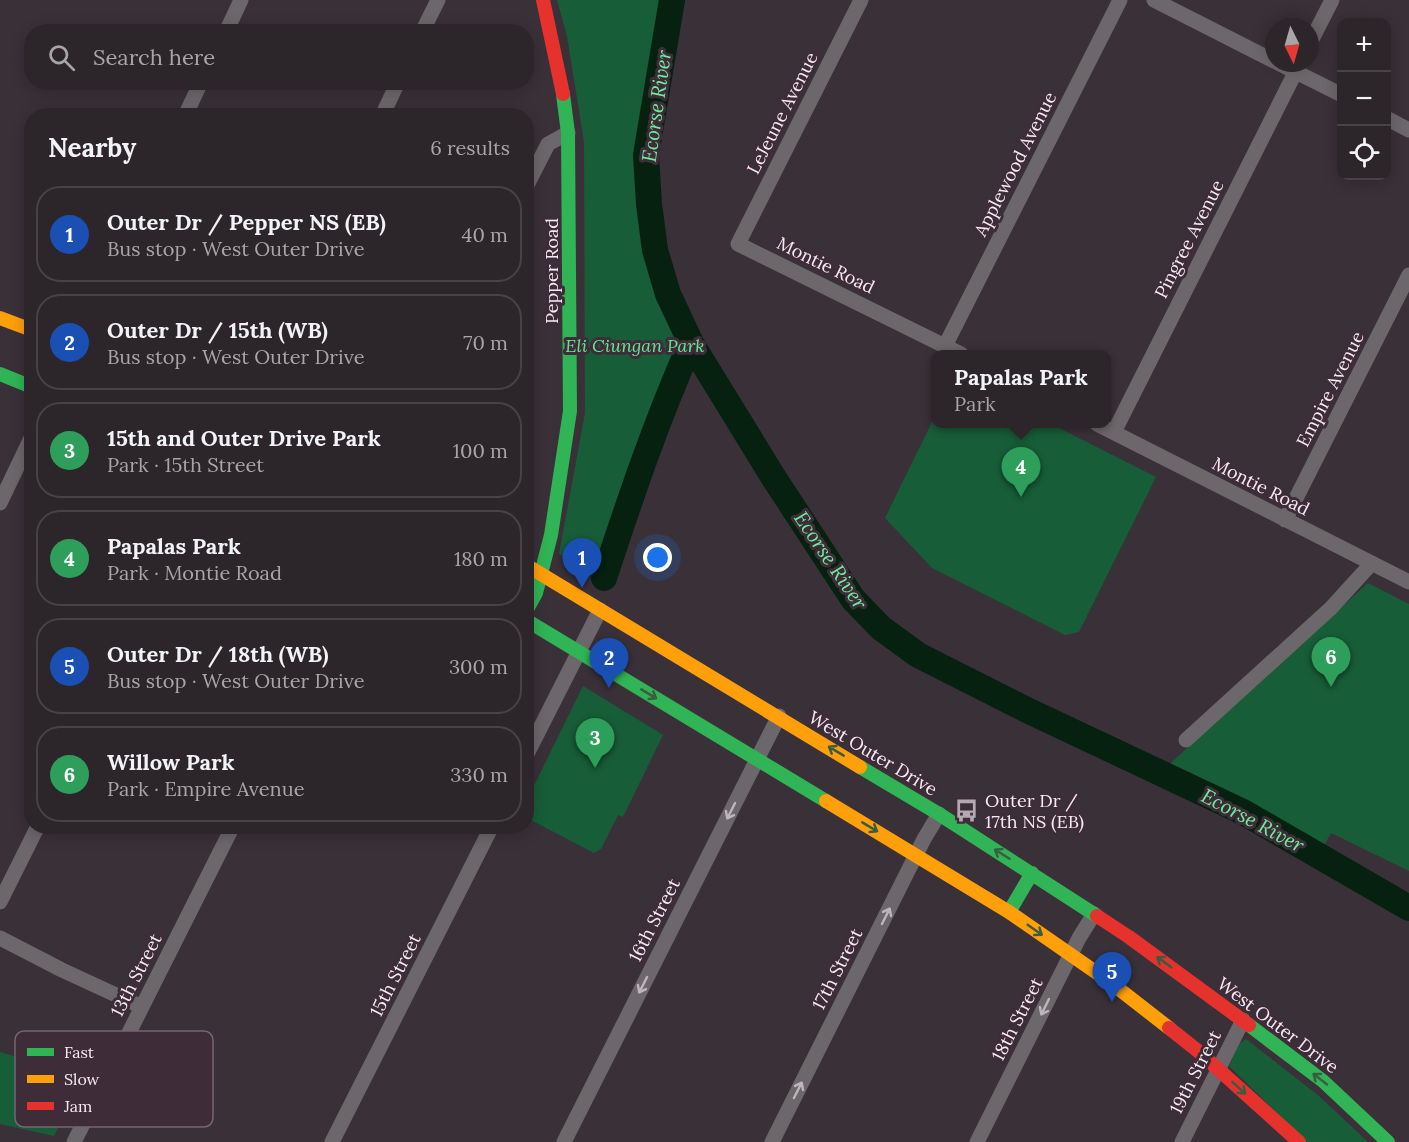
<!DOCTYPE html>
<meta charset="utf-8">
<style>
body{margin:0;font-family:Lora,serif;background:#342d32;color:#f1f3f6}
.controls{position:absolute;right:18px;top:18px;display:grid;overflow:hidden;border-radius:12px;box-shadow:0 3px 15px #0003}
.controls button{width:54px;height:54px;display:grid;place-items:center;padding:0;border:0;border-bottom:2px solid #484247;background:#2c252a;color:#f1f3f6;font:30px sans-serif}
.compass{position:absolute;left:1265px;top:18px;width:54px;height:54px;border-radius:50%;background:#2c252a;box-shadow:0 3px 15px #0003;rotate:175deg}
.you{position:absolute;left:658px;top:558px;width:21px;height:21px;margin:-15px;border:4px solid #fff;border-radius:50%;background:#1a73e8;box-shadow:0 0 0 9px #1a73e833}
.badge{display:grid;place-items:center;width:39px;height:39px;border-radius:50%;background:#8abfa5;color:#fff;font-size:20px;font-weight:700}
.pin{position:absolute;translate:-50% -50px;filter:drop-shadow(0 2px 3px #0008)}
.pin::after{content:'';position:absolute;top:32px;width:21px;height:18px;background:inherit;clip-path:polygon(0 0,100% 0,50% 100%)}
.popup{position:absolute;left:931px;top:350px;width:180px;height:78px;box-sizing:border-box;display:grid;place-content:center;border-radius:12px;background:#2c252a;filter:drop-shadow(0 2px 4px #0005);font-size:20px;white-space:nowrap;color:#a6a5a8}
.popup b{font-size:22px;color:#f1f3f6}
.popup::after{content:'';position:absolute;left:50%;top:100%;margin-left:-12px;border:12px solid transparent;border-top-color:#2c252a}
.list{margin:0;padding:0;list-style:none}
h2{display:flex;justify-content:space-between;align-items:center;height:78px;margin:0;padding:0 24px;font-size:26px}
h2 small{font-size:20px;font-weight:400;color:#a6a5a8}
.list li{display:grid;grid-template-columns:39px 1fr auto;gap:18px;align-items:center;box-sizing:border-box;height:96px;margin:0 12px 12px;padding:0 12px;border:2px solid #484247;border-radius:24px}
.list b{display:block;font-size:22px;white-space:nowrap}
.list p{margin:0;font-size:20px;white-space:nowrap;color:#a6a5a8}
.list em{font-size:20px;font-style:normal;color:#a6a5a8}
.icon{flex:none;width:33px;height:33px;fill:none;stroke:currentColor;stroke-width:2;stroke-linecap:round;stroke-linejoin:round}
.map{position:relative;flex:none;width:1409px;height:1142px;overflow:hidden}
.search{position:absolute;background:#2c252a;box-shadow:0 3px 15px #0003;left:24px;top:24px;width:510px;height:66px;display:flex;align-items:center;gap:15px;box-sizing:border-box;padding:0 21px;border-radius:24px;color:#a6a5a8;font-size:22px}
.panel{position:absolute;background:#2c252a;box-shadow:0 3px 15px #0003;left:24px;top:108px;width:510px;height:726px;border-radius:24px}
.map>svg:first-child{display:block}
.green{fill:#175d38}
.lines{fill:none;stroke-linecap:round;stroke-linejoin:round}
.river{stroke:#062110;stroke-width:26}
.street{stroke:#6c676a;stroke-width:15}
.fast{stroke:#30b455;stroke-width:14}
.slow{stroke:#ff9f0a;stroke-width:14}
.jam{stroke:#e5322d;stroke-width:14}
.oneway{stroke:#395c43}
.oneway2{stroke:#bfb6bc}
.labels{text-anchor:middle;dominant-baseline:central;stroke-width:6;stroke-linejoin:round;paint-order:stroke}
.street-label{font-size:18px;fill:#f6eaf2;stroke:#3e2d39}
.park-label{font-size:18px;font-style:italic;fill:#65e495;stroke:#3e2d39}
.poi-label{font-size:18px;fill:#f6eaf2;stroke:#3e2d39;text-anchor:start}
.water-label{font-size:20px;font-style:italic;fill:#6fed9e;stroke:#3e2d39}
.key{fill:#3e2d39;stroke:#756670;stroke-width:1.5}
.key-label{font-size:16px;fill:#f6eaf2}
</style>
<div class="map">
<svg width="1409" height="1142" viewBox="0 0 1409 1142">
<rect width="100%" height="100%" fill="#3a3138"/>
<path class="green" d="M 557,0 L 672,0 L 646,155 L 649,204 L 655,250 L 668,294 L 691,343 C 657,419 630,498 604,578 L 559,554 L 585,413 L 584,142 L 567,36 Z
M 935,416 L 936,424 L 1051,424 L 1156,477 L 1079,632 L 1065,635 L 932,568 L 885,518 Z
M 1368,583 L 1409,604 L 1409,871 L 1331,833 L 1320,853 L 1162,771 Z
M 583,686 L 663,735 L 623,817 L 618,815 L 601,849 L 594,853 L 527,818 L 527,800 Z
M 1246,1039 L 1319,1096 L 1368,1142 L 1307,1142 L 1229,1066 L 1239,1044 Z
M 0,1052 L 83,1077 L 54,1136 L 0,1124 Z"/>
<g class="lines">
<path class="river" d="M 672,0 L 646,155 L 649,204 L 655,250 L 668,294 L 691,343 L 772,475 L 853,599 L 881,628 L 918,655 L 1029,711 L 1243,812 L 1409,908
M 604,578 C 630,499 657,419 691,343"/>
<path class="street" d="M 861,0 L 738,244 L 961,354
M 1154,0 L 1274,61
M 226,32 L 241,0
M 422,32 L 438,0
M 1310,43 L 1332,0
M 1278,63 L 1342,95
M 185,116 L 201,82
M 382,116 L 398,82
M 1386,118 L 1409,130
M 526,187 L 548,144 L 568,133
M 945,346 L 1120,0
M 1097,424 L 1409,582
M 1114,432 L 1300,63
M 0,503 L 32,436
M 1285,520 L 1409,275
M 1186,740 L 1331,608 L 1372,563
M 526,756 L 600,610
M 0,902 L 38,826
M 0,938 L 62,970 L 142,1007
M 74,1142 L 233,826
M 332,1142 L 492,826
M 564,1142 L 779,716
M 772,1142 L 924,839 L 939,814
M 977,1142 L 1079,938 L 1094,914
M 1182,1142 L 1243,1020"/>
<path class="fast" d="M 0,374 L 32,387
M 526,611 L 536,593 L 551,535 L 570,411 L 568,133 L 563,94
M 526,620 L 826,801
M 860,767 L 939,814 L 1097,916
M 1009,912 L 1032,873
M 1249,1025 L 1323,1081 L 1388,1142"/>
<path class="slow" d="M 0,318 L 32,330
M 526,565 L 860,767
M 826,801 L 1009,912 L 1110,982 L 1169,1028"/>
<path class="jam" d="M 543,0 L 563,94
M 1097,916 L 1129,937 L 1249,1025
M 1169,1028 L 1198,1051 L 1299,1142"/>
</g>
<defs><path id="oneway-shaft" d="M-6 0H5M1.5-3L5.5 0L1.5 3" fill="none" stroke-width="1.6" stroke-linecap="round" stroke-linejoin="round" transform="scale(1.5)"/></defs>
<g class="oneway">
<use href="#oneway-shaft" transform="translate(649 694) rotate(31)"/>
<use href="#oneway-shaft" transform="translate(836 751) rotate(-149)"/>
<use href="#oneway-shaft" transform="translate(870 827) rotate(31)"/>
<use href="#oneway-shaft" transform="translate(1002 854) rotate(-148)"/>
<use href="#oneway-shaft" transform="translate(1035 930) rotate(35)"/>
<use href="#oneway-shaft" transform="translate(1164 962) rotate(-144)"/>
<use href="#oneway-shaft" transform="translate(1320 1079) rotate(-142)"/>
<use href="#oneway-shaft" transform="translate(1239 1088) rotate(42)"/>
</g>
<g class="oneway2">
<use href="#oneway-shaft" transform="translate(731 811) rotate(117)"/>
<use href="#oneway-shaft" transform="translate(886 916) rotate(-63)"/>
<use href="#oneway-shaft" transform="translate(643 985) rotate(117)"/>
<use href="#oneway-shaft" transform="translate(1045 1007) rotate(116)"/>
<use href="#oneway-shaft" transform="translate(798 1090) rotate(-63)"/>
</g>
<defs>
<symbol id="bus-bare" viewBox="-9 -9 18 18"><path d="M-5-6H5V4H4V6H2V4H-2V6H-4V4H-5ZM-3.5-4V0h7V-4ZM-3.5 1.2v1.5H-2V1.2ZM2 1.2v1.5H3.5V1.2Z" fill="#b4a9b1" stroke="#3e2d39" stroke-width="2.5" paint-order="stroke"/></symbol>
</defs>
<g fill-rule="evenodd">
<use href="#bus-bare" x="950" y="794" width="33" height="33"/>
</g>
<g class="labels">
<g class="street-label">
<text transform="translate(782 113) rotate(-63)">LeJeune Avenue</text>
<text transform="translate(1015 164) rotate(-63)">Applewood Avenue</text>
<text transform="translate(1189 239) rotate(-63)">Pingree Avenue</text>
<text transform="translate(826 265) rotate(26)">Montie Road</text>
<text transform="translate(551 271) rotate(-90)">Pepper Road</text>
<text transform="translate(1330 389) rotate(-63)">Empire Avenue</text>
<text transform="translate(1261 486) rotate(27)">Montie Road</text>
<text transform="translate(873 753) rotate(31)">West Outer Drive</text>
<text transform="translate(654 920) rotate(-63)">16th Street</text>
<text transform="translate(837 969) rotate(-63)">17th Street</text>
<text transform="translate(136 975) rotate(-63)">13th Street</text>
<text transform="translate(395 975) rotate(-63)">15th Street</text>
<text transform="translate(1017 1019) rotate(-63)">18th Street</text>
<text transform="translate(1278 1025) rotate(37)">West Outer Drive</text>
<text transform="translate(1195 1072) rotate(-63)">19th Street</text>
</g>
<g class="park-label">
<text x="635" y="345">Eli Ciungan Park</text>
</g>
<g class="poi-label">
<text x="985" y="800">Outer Dr /<tspan x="985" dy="21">17th NS (EB)</tspan></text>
</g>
<g class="water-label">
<text transform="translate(656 106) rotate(-82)">Ecorse River</text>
<text transform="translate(831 560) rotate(56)">Ecorse River</text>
<text transform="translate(1253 820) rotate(28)">Ecorse River</text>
</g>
</g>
<rect x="15" y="1031" width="198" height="96" rx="9" class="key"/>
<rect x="27" y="1048" width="27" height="8" fill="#30b455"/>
<rect x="27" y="1075" width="27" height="8" fill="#ff9f0a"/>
<rect x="27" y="1102" width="27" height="8" fill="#e5322d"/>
<g class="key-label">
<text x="64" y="1058">Fast</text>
<text x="64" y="1085">Slow</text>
<text x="64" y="1112">Jam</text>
</g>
</svg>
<div class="controls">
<button>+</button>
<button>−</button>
<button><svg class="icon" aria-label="locate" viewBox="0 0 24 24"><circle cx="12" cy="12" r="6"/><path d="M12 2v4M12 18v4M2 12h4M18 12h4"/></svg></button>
</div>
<svg class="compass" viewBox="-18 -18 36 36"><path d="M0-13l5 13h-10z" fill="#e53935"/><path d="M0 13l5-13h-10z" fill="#a6a5a8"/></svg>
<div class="you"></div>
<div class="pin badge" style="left:582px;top:588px;background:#1a4fb4">1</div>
<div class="pin badge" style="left:609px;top:688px;background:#1a4fb4">2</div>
<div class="pin badge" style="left:595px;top:768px;background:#2e9e5b">3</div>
<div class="pin badge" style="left:1021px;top:497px;background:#2e9e5b">4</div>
<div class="popup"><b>Papalas Park</b>Park</div>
<div class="pin badge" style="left:1112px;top:1002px;background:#1a4fb4">5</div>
<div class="pin badge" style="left:1331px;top:687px;background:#2e9e5b">6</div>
<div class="search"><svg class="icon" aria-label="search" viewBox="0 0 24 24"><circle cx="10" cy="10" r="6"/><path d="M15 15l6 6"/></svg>Search here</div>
<section class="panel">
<h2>Nearby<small>6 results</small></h2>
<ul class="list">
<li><span class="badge" style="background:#1a4fb4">1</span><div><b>Outer Dr / Pepper NS (EB)</b><p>Bus stop · West Outer Drive</p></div><em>40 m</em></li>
<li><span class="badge" style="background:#1a4fb4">2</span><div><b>Outer Dr / 15th (WB)</b><p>Bus stop · West Outer Drive</p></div><em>70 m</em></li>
<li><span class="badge" style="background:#2e9e5b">3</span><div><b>15th and Outer Drive Park</b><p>Park · 15th Street</p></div><em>100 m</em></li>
<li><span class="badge" style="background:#2e9e5b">4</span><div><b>Papalas Park</b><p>Park · Montie Road</p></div><em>180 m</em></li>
<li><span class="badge" style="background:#1a4fb4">5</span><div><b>Outer Dr / 18th (WB)</b><p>Bus stop · West Outer Drive</p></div><em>300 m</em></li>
<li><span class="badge" style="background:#2e9e5b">6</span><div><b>Willow Park</b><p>Park · Empire Avenue</p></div><em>330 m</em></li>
</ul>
</section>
</div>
